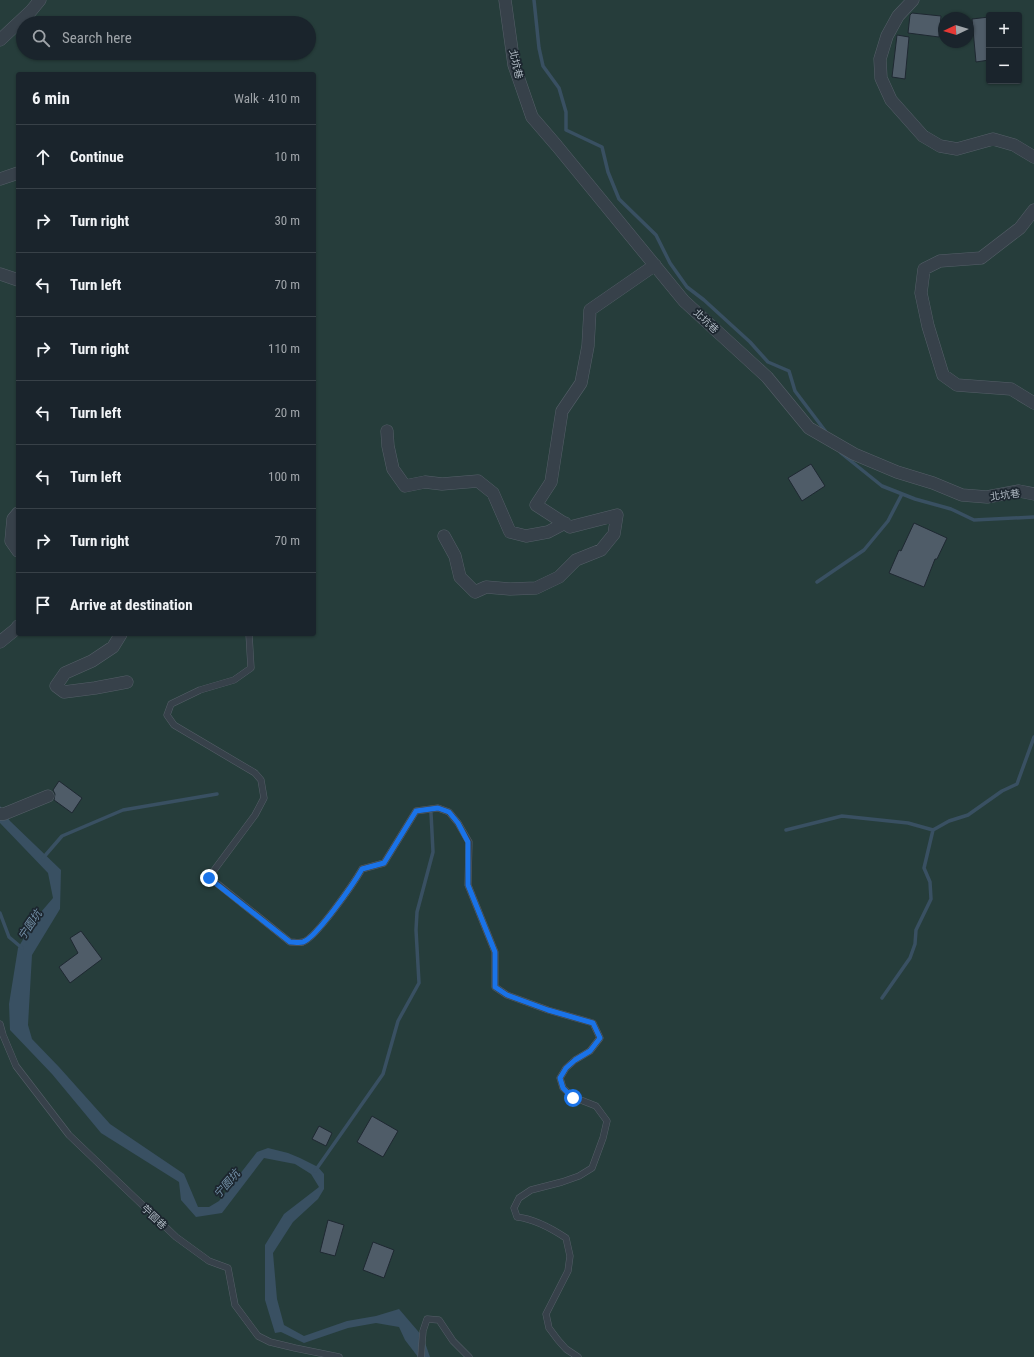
<!DOCTYPE html>
<meta charset="utf-8">
<style>
body{margin:0;font-family:"Roboto Condensed","Noto Sans TC",sans-serif;background:#273038;color:#f1f3f6}
.controls{position:absolute;right:12px;top:12px;display:grid;overflow:hidden;border-radius:4px;box-shadow:0 1px 3px #0004}
.controls button{width:36px;height:36px;display:grid;place-items:center;padding:0;border:0;border-bottom:1px solid #384148;background:#1a242c;color:#f1f3f6;font:20px sans-serif}
.compass{position:absolute;left:938px;top:12px;width:36px;height:36px;border-radius:50%;background:#1a242c;box-shadow:0 1px 3px #0004;rotate:266deg}
.stop{position:absolute;width:12px;height:12px;margin:-9px;border:3px solid #1a73e8;border-radius:50%;background:#fff}
.stop.end{background:#1a73e8;border-color:#fff;box-shadow:0 1px 4px #0008}
.list{margin:0;padding:0;list-style:none}
h2{display:flex;justify-content:space-between;align-items:center;height:52px;margin:0;padding:0 16px;font-size:17px}
h2 small{font-size:13px;font-weight:400;color:#9fa4a9}
.list li{display:grid;grid-template-columns:26px 1fr auto;gap:12px;align-items:center;box-sizing:border-box;height:64px;padding:0 16px;border-top:1px solid #384148}
.list b{display:block;font-size:15px;white-space:nowrap}
.list em{font-size:13px;font-style:normal;color:#9fa4a9}
.icon{flex:none;width:22px;height:22px;fill:none;stroke:currentColor;stroke-width:2;stroke-linecap:round;stroke-linejoin:round}
.map{position:relative;flex:none;width:1034px;height:1357px;overflow:hidden}
.search{position:absolute;background:#1a242c;box-shadow:0 1px 3px #0004;left:16px;top:16px;width:300px;height:44px;display:flex;align-items:center;gap:10px;box-sizing:border-box;padding:0 14px;border-radius:22px;color:#9fa4a9;font-size:15px}
.panel{position:absolute;background:#1a242c;box-shadow:0 1px 3px #0004;left:16px;top:72px;width:300px;height:564px;border-radius:4px}
.map>svg:first-child{display:block}
.green{fill:#263d3b;fill-rule:evenodd}
.water{fill:#395062}
.lines{fill:none;stroke-linecap:round;stroke-linejoin:round}
.stream{stroke:#395062;stroke-width:3.5}
.building{fill:#4f5c68;stroke:#1e2831}
.service-casing{stroke:#555f68;stroke-width:7}
.minor-casing{stroke:#555f68;stroke-width:13}
.service{stroke:#37414a;stroke-width:6}
.minor{stroke:#37414a;stroke-width:12}
.route{stroke:#1a73e8;stroke-width:5}
.labels{text-anchor:middle;dominant-baseline:central;stroke-width:3.5;stroke-linejoin:round;paint-order:stroke}
.street-label{font-size:10px;fill:#b2bcc6;stroke:#1c262f}
.water-label{font-size:11px;font-style:italic;fill:#7491a8;stroke:#1c262f}
</style>
<div class="map">
<svg width="1034" height="1357" viewBox="0 0 1034 1357">
<rect width="100%" height="100%" fill="#23303a"/>
<path class="green" d="M 0,0 L 1034,0 L 1034,1357 L 0,1357 ZM 989,15 L 1019,15 L 1019,81 L 989,81 ZM 944,18 L 968,18 L 968,42 L 944,42 ZM 23,23 L 309,23 L 309,53 L 23,53 ZM 18,74 L 314,74 L 314,634 L 18,634 Z"/>
<path class="water" d="M 0,806 L 10,821 L 61,870 L 60,909 L 32,955 L 28,1025 L 32,1039 L 59,1067 L 110,1124 L 184,1174 L 198,1207 L 209,1207 L 219,1201 L 257,1152 L 268,1148 L 288,1153 L 300,1158 L 318,1167 L 324,1174 L 324,1189 L 318,1199 L 293,1222 L 273,1253 L 277,1299 L 284,1325 L 304,1336 L 347,1321 L 376,1316 L 399,1309 L 423,1337 L 430,1357 L 418,1357 L 405,1340 L 399,1327 L 376,1323 L 348,1328 L 304,1343 L 281,1332 L 275,1333 L 265,1300 L 265,1245 L 284,1214 L 319,1187 L 311,1174 L 295,1164 L 264,1158 L 222,1213 L 196,1217 L 181,1200 L 179,1182 L 101,1133 L 52,1074 L 10,1030 L 9,1004 L 18,948 L 35,919 L 53,898 L 48,873 L 0,823 Z"/>
<g class="lines">
<path class="stream" d="M 534,0 L 539,48 L 543,66 L 559,88 L 566,112 L 566,130 L 602,147 L 608,172 L 619,199 L 656,235 L 670,263 L 687,287 L 704,300 L 750,342 L 768,362 L 789,371 L 795,391 L 826,432
M 841,453 L 882,486 L 915,499 L 951,509 L 974,520 L 1034,517
M 817,582 L 864,550 L 888,521 L 902,494
M 786,830 L 842,816 L 908,823 L 933,830
M 43,858 L 62,836 L 123,810 L 217,794
M 0,913 L 9,937 L 22,948
M 882,998 L 910,958 L 915,944 L 916,930 L 931,899 L 930,882 L 924,868 L 933,830 L 949,821 L 968,815 L 1002,791 L 1017,784 L 1034,737
M 315,1171 L 383,1074 L 398,1021 L 419,983 L 416,930 L 417,912 L 433,852 L 431,813"/>
</g>
<path class="building" d="M 912,13 L 941,16 L 939,37 L 908,33 L 910,15 Z
M 989,17 L 989,60 L 976,62 L 972,19 Z
M 897,35 L 909,37 L 905,79 L 892,77 Z
M 811,464 L 825,486 L 802,501 L 788,478 Z
M 914,523 L 947,538 L 937,559 L 935,559 L 924,587 L 889,573 L 899,550 L 901,551 Z
M 59,781 L 82,798 L 72,813 L 54,800 L 55,794 L 53,790 Z
M 81,931 L 102,959 L 70,983 L 59,967 L 78,953 L 70,938 Z
M 372,1116 L 398,1131 L 383,1157 L 357,1142 Z
M 319,1126 L 332,1133 L 326,1146 L 312,1139 Z
M 328,1220 L 344,1225 L 335,1256 L 320,1252 Z
M 373,1242 L 394,1250 L 384,1278 L 363,1270 Z"/>
<g class="lines">
<defs>
<path id="service" d="M 249,634 L 251,668 L 234,680 L 200,690 L 171,704 L 167,715 L 174,725 L 255,773 L 261,780 L 264,798 L 255,815 L 209,877 L 290,942 C 294,942 299,943 303,942 C 316,938 354,883 362,869 L 384,863 L 416,811 L 438,808 L 449,812 L 458,823 L 469,842 L 468,885 L 495,952 L 495,987 L 507,995 L 548,1010 L 593,1023 L 600,1038 L 590,1051 L 575,1060 L 566,1068 L 560,1078 L 563,1088 L 573,1097 L 596,1106 L 607,1121 L 603,1138 L 592,1168 L 579,1176 L 562,1182 L 531,1190 L 519,1198 L 514,1208 L 517,1217 C 534,1219 551,1228 566,1238 L 570,1256 L 568,1271 L 546,1314 L 549,1328 L 558,1340 L 566,1349 L 578,1357
M 0,1024 L 3,1035 L 16,1066 L 69,1135 L 176,1237 L 209,1261 L 228,1268 L 235,1305 L 258,1336 L 270,1342 L 295,1348 L 339,1357
M 421,1357 L 423,1331 L 427,1319 L 439,1320 L 453,1341 L 469,1357"/>
<path id="minor" d="M 505,0 L 514,65 L 532,117 L 557,146 L 684,301 L 767,377 L 809,428 L 854,454 L 897,472 L 933,483 L 962,495 L 987,497 L 1019,491 L 1034,494
M 913,0 L 898,16 L 887,36 L 880,59 L 881,78 L 891,100 L 923,136 L 940,146 L 957,149 L 993,139 L 1014,145 L 1034,157
M 0,40 L 31,11 L 40,0
M 0,179 L 18,173
M 1034,210 L 1020,228 L 981,258 L 940,261 L 924,269 L 921,293 L 928,326 L 943,375 L 957,385 L 1011,389 L 1034,403
M 0,274 L 18,280
M 387,431 L 388,446 L 393,469 L 405,486 L 425,482 L 442,484 L 478,481 L 493,493 L 510,532 L 526,536 L 548,532 L 565,523
M 18,513 L 13,519 L 11,541 L 18,551
M 444,536 L 455,556 L 460,577 L 475,592 L 486,587 L 510,589 L 536,588 L 559,577 L 576,560 L 601,550 L 614,534 L 617,515 L 570,527 L 536,505 L 551,482 L 562,411 L 581,383 L 588,346 L 590,310 L 655,265
M 121,634 L 113,647 L 92,661 L 65,673 L 56,686 L 64,692 L 95,688 L 127,682
M 0,642 L 16,629 L 18,626
M 0,814 L 4,814 L 48,796"/>
</defs>
<use href="#service" class="service-casing"/>
<use href="#minor" class="minor-casing"/>
<use href="#service" class="service"/>
<use href="#minor" class="minor"/>
</g>
<g class="lines">
<path class="route" d="M 209,878 L 290,942 C 294,942 299,943 303,942 C 316,938 354,883 362,869 L 384,863 L 416,811 L 438,808 L 449,812 L 458,823 L 468,842 L 468,885 L 495,952 L 495,987 L 507,995 L 548,1010 L 593,1023 L 600,1038 L 590,1051 L 575,1060 L 566,1068 L 560,1078 L 563,1088 L 573,1098"/>
</g>
<g class="labels">
<g class="street-label">
<text transform="translate(516 64) rotate(77)">北坑巷</text>
<text transform="translate(706 321) rotate(43)">北坑巷</text>
<text transform="translate(1005 495) rotate(-7)">北坑巷</text>
<text transform="translate(154 1217) rotate(43)">苧園巷</text>
</g>
<g class="water-label">
<text transform="translate(30 925) rotate(-56)">宁園坑</text>
<text transform="translate(227 1184) rotate(-49)">宁園坑</text>
</g>
</g>
</svg>
<div class="controls">
<button>+</button>
<button>−</button>
</div>
<svg class="compass" viewBox="-18 -18 36 36"><path d="M0-13l5 13h-10z" fill="#e53935"/><path d="M0 13l5-13h-10z" fill="#9fa4a9"/></svg>
<div class="stop" style="left:573px;top:1098px"></div>
<div class="stop end" style="left:209px;top:878px"></div>
<div class="search"><svg class="icon" aria-label="search" viewBox="0 0 24 24"><circle cx="10" cy="10" r="6"/><path d="M15 15l6 6"/></svg>Search here</div>
<section class="panel">
<h2>6 min<small>Walk · 410 m</small></h2>
<ul class="list">
<li><svg class="icon" aria-label="ahead" viewBox="0 0 24 24"><path d="M12 20V5M6 11l6-6 6 6"/></svg><div><b>Continue</b></div><em>10 m</em></li>
<li><svg class="icon" aria-label="right" viewBox="0 0 24 24"><path d="M7 20v-9h11M14 6l5 5-5 5"/></svg><div><b>Turn right</b></div><em>30 m</em></li>
<li><svg class="icon" aria-label="left" viewBox="0 0 24 24"><path d="M17 20v-9H6M10 6l-5 5 5 5"/></svg><div><b>Turn left</b></div><em>70 m</em></li>
<li><svg class="icon" aria-label="right" viewBox="0 0 24 24"><path d="M7 20v-9h11M14 6l5 5-5 5"/></svg><div><b>Turn right</b></div><em>110 m</em></li>
<li><svg class="icon" aria-label="left" viewBox="0 0 24 24"><path d="M17 20v-9H6M10 6l-5 5 5 5"/></svg><div><b>Turn left</b></div><em>20 m</em></li>
<li><svg class="icon" aria-label="left" viewBox="0 0 24 24"><path d="M17 20v-9H6M10 6l-5 5 5 5"/></svg><div><b>Turn left</b></div><em>100 m</em></li>
<li><svg class="icon" aria-label="right" viewBox="0 0 24 24"><path d="M7 20v-9h11M14 6l5 5-5 5"/></svg><div><b>Turn right</b></div><em>70 m</em></li>
<li><svg class="icon" aria-label="arrive" viewBox="0 0 24 24"><path d="M6 21V4h12l-3 4 3 4H6"/></svg><div><b>Arrive at destination</b></div></li>
</ul>
</section>
</div>
